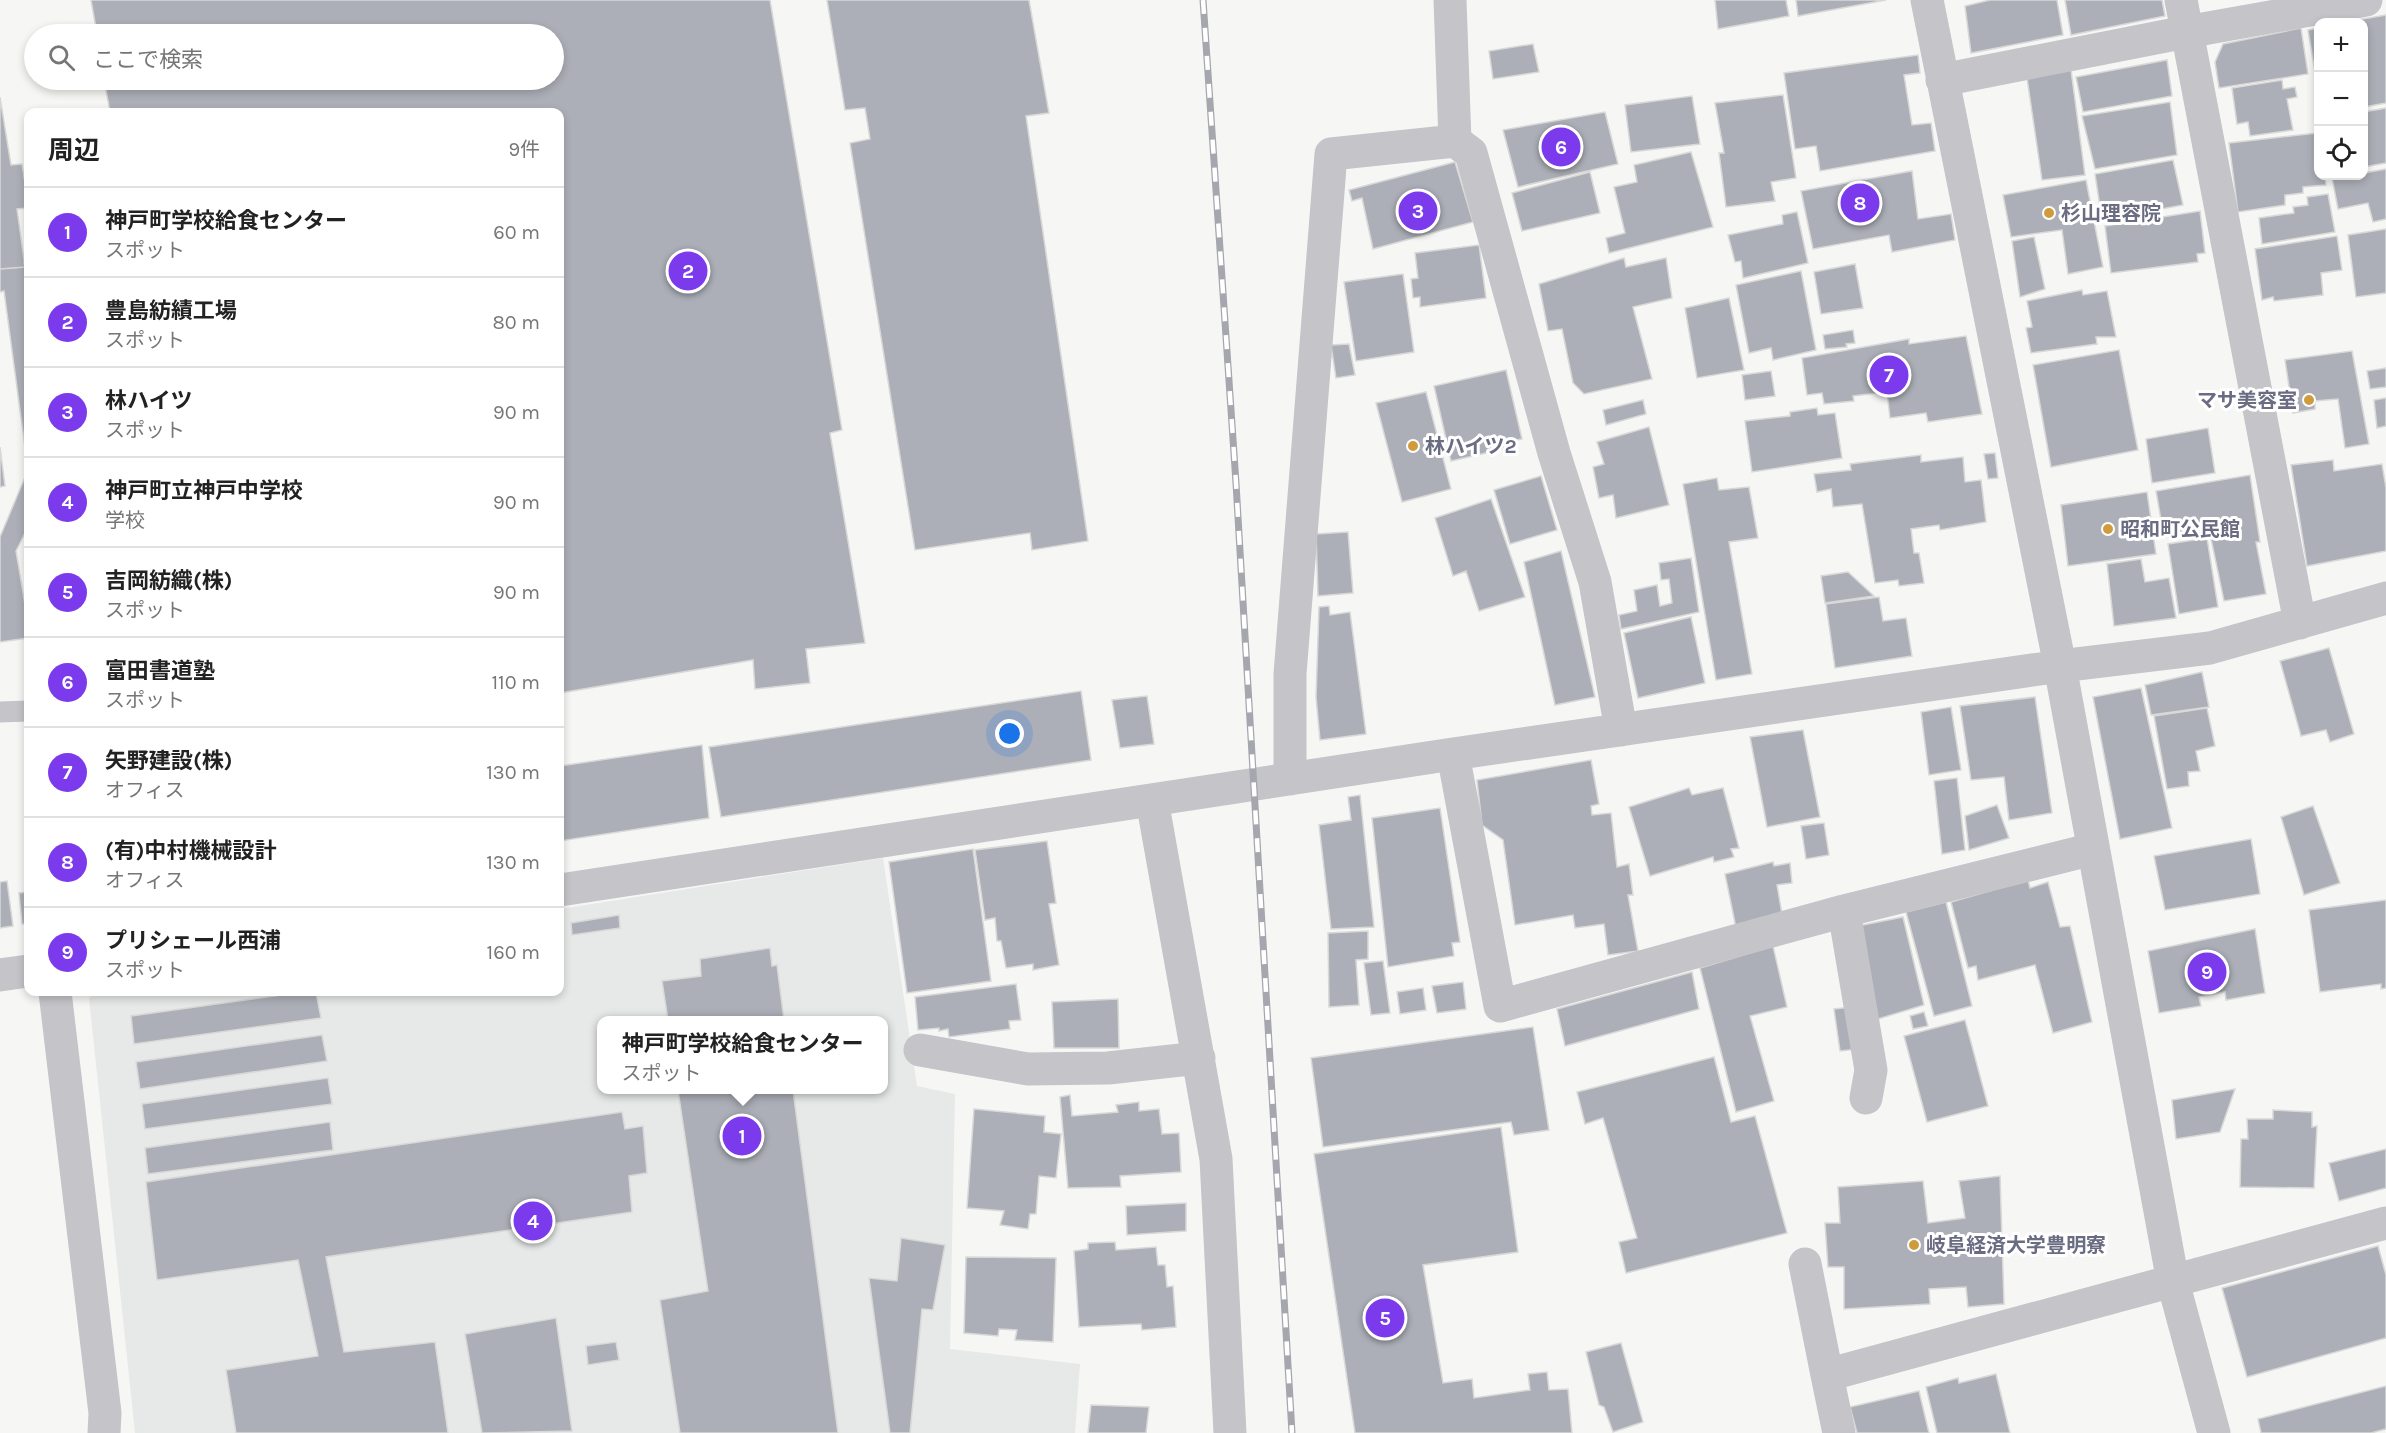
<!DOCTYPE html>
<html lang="ja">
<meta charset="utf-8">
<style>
body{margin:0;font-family:Karla,"Noto Sans JP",sans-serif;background:#f2f2f2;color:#222}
.controls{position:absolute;right:18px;top:18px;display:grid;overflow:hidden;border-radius:12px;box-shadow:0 3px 9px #0003}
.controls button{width:54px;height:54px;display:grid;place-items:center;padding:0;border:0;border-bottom:2px solid #e0e0e0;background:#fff;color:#222;font:30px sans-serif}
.you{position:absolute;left:1010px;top:734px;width:21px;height:21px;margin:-15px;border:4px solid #fff;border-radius:50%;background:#1a73e8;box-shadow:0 0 0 9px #1a73e833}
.badge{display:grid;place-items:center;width:39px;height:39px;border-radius:50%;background:#7c3aed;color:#fff;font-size:20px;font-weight:700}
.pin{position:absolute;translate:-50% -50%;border:3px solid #fff;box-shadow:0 2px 6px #0006}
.popup{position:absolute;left:597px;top:1016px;width:291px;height:78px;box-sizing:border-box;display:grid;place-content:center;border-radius:12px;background:#fff;filter:drop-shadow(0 2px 4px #0005);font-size:20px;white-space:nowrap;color:#767676}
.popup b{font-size:22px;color:#222}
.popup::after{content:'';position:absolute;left:50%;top:100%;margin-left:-12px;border:12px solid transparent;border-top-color:#fff}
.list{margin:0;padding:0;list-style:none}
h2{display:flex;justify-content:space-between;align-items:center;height:78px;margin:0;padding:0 24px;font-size:26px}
h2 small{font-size:20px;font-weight:400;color:#767676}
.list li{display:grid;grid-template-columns:39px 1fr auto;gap:18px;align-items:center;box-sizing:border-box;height:90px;padding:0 24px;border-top:2px solid #e0e0e0}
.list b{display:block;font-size:22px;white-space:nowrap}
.list p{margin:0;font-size:20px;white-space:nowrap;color:#767676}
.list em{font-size:20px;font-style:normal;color:#767676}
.icon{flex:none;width:33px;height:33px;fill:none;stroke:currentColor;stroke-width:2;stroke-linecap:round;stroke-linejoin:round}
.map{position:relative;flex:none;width:2386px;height:1433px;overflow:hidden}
.search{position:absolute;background:#fff;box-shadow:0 3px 9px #0003;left:24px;top:24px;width:540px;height:66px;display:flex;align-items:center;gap:15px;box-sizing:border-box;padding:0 21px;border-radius:33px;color:#767676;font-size:22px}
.panel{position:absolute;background:#fff;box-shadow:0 3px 9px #0003;left:24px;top:108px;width:540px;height:888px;border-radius:12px}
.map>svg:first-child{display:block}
.built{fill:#e7e8e8;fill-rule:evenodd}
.building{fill:#adafb8;stroke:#d8d9d7;stroke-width:1.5}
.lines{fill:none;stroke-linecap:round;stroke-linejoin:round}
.lane{stroke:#c4c4c9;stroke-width:21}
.street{stroke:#c4c4c9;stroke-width:33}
.rail-casing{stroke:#a5a6ae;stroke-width:7}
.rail{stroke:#fff;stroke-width:4.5;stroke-dasharray:14;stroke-linecap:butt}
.poi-dot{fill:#cf9b3c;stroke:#fff;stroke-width:2}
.labels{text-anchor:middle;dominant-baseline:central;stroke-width:6;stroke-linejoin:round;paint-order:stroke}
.poi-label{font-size:20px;font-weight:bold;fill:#6a6d82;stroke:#fff;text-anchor:start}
</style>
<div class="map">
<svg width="2386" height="1433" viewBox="0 0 2386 1433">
<rect width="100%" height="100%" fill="#f6f7f5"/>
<path class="built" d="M 883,858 L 917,1086 L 955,1094 L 950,1349 L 1080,1364 L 1075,1433 L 135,1433 L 89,998 L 99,992 L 560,992 L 560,909 ZM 601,1020 L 883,1020 L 883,1090 L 601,1090 Z"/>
<path class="building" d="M 91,0 L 770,0 L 842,430 L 830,433 L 865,643 L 806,649 L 810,683 L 755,689 L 753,660 L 560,693 L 560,112 L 110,112 L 104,80 L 554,80 L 554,34 L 97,34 Z
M 827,0 L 1029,0 L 1049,113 L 1026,116 L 1088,541 L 1032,550 L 1030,533 L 915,550 L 850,143 L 870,139 L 865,108 L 845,110 Z
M 1715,0 L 1786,0 L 1789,16 L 1718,29 Z
M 1796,0 L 1886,0 L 1798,16 Z
M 1990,0 L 2057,0 L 2063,35 L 1971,53 L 1965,6 Z
M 2065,0 L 2162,0 L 2165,16 L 2071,35 Z
M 2386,15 L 2386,103 L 2364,107 L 2364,22 L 2346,22 Z
M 2301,28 L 2308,74 L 2219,88 L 2215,62 L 2223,44 Z
M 2318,28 L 2318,91 L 2308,30 Z
M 1533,44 L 1539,72 L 1493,79 L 1489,51 Z
M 1918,55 L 1920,73 L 1904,75 L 1912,125 L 1931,123 L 1935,151 L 1820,171 L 1816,146 L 1795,149 L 1784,73 Z
M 2167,60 L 2172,96 L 2083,112 L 2076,77 Z
M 2071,70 L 2085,175 L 2042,180 L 2027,78 Z
M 2282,80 L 2283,89 L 2295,87 L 2297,97 L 2287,99 L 2293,130 L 2250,136 L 2248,122 L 2237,124 L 2232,88 Z
M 1783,95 L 1796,178 L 1771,182 L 1775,201 L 1726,207 L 1719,153 L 1724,153 L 1715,103 Z
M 1692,96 L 1700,144 L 1631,152 L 1625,105 Z
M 0,97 L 11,165 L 22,164 L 28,202 L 28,208 L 17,209 L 25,267 L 0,269 Z
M 2170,102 L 2177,155 L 2095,169 L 2082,116 Z
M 2386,108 L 2386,163 L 2364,167 L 2364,112 Z
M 1605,112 L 1618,164 L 1518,187 L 1503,130 Z
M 2317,133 L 2318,176 L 2325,176 L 2326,185 L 2303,187 L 2303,193 L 2285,195 L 2285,205 L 2238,212 L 2229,143 Z
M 1691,152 L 1713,227 L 1609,253 L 1606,238 L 1625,233 L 1614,187 L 1637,182 L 1634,165 Z
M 2173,160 L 2183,205 L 2102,220 L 2095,174 Z
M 1455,162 L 1473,222 L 1373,249 L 1362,198 L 1352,201 L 1349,190 Z
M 2386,169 L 2386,219 L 2373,222 L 2368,203 L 2338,209 L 2332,178 L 2364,176 L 2364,173 Z
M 1912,171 L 1918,219 L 1951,214 L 1955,240 L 1892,252 L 1889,235 L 1813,249 L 1801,191 Z
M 1590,172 L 1600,213 L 1522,231 L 1512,193 Z
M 2086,180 L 2103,267 L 2068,274 L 2062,230 L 2011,237 L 2003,195 Z
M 2328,194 L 2335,232 L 2262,244 L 2259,218 L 2294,213 L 2293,207 L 2308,205 L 2307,197 Z
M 2200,211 L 2205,253 L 2197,254 L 2198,262 L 2111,273 L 2105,226 Z
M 1797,212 L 1808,263 L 1743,278 L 1741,261 L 1735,262 L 1728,235 L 1783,224 L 1782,215 Z
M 2386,229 L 2386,293 L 2356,297 L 2348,235 Z
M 2337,236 L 2342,270 L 2321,273 L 2323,295 L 2274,301 L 2273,297 L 2262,300 L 2255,249 Z
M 2034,237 L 2045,289 L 2020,297 L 2012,241 Z
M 1479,245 L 1486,298 L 1420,307 L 1420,297 L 1413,298 L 1411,279 L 1418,278 L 1415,253 Z
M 1624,258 L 1626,267 L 1666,258 L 1672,298 L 1633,307 L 1652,379 L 1584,394 L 1573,383 L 1562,329 L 1548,331 L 1539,284 Z
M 24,263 L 28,263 L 28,289 L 27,290 L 28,301 L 28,527 L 16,551 L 28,622 L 28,638 L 0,642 L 0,537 L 28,470 L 4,291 L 0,292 L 0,269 L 25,267 Z
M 1855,264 L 1863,308 L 1821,314 L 1814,272 Z
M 1801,271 L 1816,350 L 1773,360 L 1771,348 L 1749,353 L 1736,285 Z
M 1403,274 L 1414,352 L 1356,361 L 1344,282 Z
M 2082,290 L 2083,295 L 2107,291 L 2116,337 L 2096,337 L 2097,344 L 2031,353 L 2026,328 L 2032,327 L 2027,301 Z
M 1729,298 L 1744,370 L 1697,378 L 1685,308 Z
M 1853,330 L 1855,343 L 1846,344 L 1847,347 L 1825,349 L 1823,335 Z
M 1966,336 L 1982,414 L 1928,422 L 1926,413 L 1890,418 L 1887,392 L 1853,396 L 1854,401 L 1824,404 L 1822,393 L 1807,395 L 1802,358 L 1909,339 L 1909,344 Z
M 1349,344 L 1355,375 L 1336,378 L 1331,345 Z
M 2119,350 L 2138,450 L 2051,467 L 2033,365 Z
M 2352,351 L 2369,444 L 2345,448 L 2338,399 L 2315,401 L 2315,409 L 2293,413 L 2285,360 Z
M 2386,368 L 2386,387 L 2370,389 L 2367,371 Z
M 1506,370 L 1522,439 L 1506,442 L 1508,448 L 1451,461 L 1434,386 Z
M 1771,371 L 1775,396 L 1745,400 L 1742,375 Z
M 1426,392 L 1451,489 L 1402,502 L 1376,403 Z
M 2386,398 L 2386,426 L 2377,428 L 2374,400 Z
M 1643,400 L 1646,414 L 1606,425 L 1603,410 Z
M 1817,408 L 1818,415 L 1835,413 L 1842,458 L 1752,472 L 1745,421 L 1790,416 L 1790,412 Z
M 1649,427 L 1669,505 L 1616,518 L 1613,495 L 1599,498 L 1593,467 L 1604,464 L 1597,442 Z
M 2208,428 L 2215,473 L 2152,483 L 2146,439 Z
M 0,447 L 5,486 L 0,487 Z
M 1995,453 L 1998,478 L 1988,479 L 1984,454 Z
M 1921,455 L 1921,462 L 1963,457 L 1965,482 L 1981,480 L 1986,522 L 1940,530 L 1939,525 L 1911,529 L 1914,553 L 1919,553 L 1924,583 L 1899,586 L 1898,580 L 1875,583 L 1862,504 L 1833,507 L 1831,489 L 1817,492 L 1814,474 L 1851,470 L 1850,464 Z
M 2333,460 L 2334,471 L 2382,464 L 2386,488 L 2386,551 L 2307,566 L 2291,465 Z
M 2250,475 L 2260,542 L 2256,542 L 2266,594 L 2224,601 L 2209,529 L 2164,537 L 2156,491 Z
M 1541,476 L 1557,530 L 1510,544 L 1494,490 Z
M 1717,478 L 1719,490 L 1749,487 L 1758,538 L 1729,542 L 1752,674 L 1716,680 L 1683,484 Z
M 2147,492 L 2156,554 L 2068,566 L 2061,505 Z
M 1491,499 L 1525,597 L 1479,611 L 1466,571 L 1453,576 L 1435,518 Z
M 1348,532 L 1353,593 L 1318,596 L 1316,534 Z
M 2207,538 L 2218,607 L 2179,614 L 2168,544 Z
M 1561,551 L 1595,697 L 1555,705 L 1524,562 Z
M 1691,558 L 1699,612 L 1621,629 L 1619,615 L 1637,611 L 1634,590 L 1657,585 L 1660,606 L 1672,603 L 1669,579 L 1661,580 L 1659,563 Z
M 2141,559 L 2145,582 L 2169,578 L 2176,618 L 2114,626 L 2107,564 Z
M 1848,572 L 1874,596 L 1825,603 L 1821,576 Z
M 1879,597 L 1883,621 L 1906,618 L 1912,656 L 1835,668 L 1826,604 Z
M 1329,606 L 1330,615 L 1350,612 L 1366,734 L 1320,740 L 1316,697 L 1319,607 Z
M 1691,617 L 1705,683 L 1638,698 L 1624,633 Z
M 2329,648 L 2354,734 L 2330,742 L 2326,730 L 2301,736 L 2280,661 Z
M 2202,672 L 2209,707 L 2151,715 L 2145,685 Z
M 2141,688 L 2172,828 L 2120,839 L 2093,697 Z
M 1081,691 L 1091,760 L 721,817 L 709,747 Z
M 1147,696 L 1154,744 L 1120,748 L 1112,700 Z
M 2035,697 L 2052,813 L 2009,820 L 2004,777 L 1971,780 L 1960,706 Z
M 1951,707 L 1961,770 L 1929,775 L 1921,712 Z
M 2207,708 L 2215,746 L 2196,751 L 2200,771 L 2188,772 L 2189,786 L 2167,789 L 2154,716 Z
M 1803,730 L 1820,817 L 1767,827 L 1750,737 Z
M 702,745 L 709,818 L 560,841 L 560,766 Z
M 1591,760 L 1599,804 L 1591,806 L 1592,815 L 1611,813 L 1617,867 L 1629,864 L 1633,895 L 1628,895 L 1638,951 L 1608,955 L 1604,924 L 1575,928 L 1573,915 L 1515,925 L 1503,840 L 1482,825 L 1477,780 Z
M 1957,778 L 1965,850 L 1942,854 L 1934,781 Z
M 1689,788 L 1692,795 L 1723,788 L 1739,848 L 1731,849 L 1734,857 L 1714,862 L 1713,857 L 1650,876 L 1629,807 Z
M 1360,795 L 1374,927 L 1331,929 L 1319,825 L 1351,820 L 1348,797 Z
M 1997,805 L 2009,838 L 1969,850 L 1965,816 Z
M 2313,806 L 2340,883 L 2304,895 L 2281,817 Z
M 1440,808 L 1460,942 L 1452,943 L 1454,956 L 1388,967 L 1372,818 Z
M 1824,823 L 1829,855 L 1806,859 L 1801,826 Z
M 2251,839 L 2260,894 L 2165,910 L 2154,856 Z
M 1047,841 L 1056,903 L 1049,904 L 1059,965 L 1033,970 L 1033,964 L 1006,968 L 1001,941 L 997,941 L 995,918 L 985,920 L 975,850 Z
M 973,849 L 991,981 L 907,993 L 889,862 Z
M 1773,862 L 1774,866 L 1790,863 L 1792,883 L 1777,885 L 1782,914 L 1736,928 L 1725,874 Z
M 2028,880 L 2030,888 L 2048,882 L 2060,927 L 2070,926 L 2092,1022 L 2053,1033 L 2035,965 L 1978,980 L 1976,966 L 1968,968 L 1951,902 Z
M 7,881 L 13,926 L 0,928 L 0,882 Z
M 28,892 L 28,924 L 22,924 L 19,893 Z
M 2386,900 L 2386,988 L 2381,989 L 2381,984 L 2320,992 L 2309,910 Z
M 1946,902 L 1972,1006 L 1934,1016 L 1906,912 Z
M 619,915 L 620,928 L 572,935 L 571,923 Z
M 1903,917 L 1924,1005 L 1878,1019 L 1858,926 Z
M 2255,929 L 2265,993 L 2226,1000 L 2225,992 L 2199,997 L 2201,1006 L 2159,1013 L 2148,951 Z
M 1368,931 L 1368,959 L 1356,960 L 1359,1005 L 1329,1007 L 1328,933 Z
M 1773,946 L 1787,1007 L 1750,1016 L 1774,1101 L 1736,1112 L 1700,968 Z
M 770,948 L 772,966 L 777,965 L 784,1020 L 668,1020 L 662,981 L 701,976 L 700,959 Z
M 1383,961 L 1390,1013 L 1371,1015 L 1364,963 Z
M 1692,972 L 1699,1009 L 1565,1046 L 1557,1009 Z
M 1463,982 L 1466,1009 L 1437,1013 L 1432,986 Z
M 1016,984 L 1021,1020 L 1009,1021 L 1010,1029 L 949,1037 L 948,1029 L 939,1031 L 939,1028 L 918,1030 L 915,997 Z
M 1423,988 L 1426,1010 L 1400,1014 L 1397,992 Z
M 303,992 L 316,992 L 321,1018 L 134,1044 L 131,1016 Z
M 1118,999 L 1119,1048 L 1054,1048 L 1052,1002 Z
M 1852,1007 L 1858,1049 L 1840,1051 L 1834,1009 Z
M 1924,1012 L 1928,1026 L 1913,1029 L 1910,1016 Z
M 1965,1020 L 1988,1106 L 1927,1122 L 1904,1036 Z
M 1533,1027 L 1549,1130 L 1514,1135 L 1511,1122 L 1323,1147 L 1311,1058 Z
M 322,1035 L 327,1061 L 140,1089 L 136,1062 Z
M 1714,1057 L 1731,1122 L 1755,1116 L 1787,1233 L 1626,1273 L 1619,1242 L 1637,1238 L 1603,1118 L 1585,1124 L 1577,1092 Z
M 328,1078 L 332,1104 L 145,1129 L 142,1104 Z
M 2235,1089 L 2220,1132 L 2176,1139 L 2172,1100 Z
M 678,1090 L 793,1090 L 838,1433 L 680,1433 L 660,1300 L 708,1291 Z
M 1070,1095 L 1072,1116 L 1118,1112 L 1116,1105 L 1139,1102 L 1139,1111 L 1159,1109 L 1162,1134 L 1179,1133 L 1181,1172 L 1120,1176 L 1121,1187 L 1068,1188 L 1060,1097 Z
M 974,1109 L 1045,1116 L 1044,1132 L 1061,1134 L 1056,1178 L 1039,1176 L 1036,1214 L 1030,1214 L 1028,1229 L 1000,1225 L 1004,1211 L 967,1208 Z
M 2273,1110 L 2312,1112 L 2312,1127 L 2317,1126 L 2314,1188 L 2240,1187 L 2241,1139 L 2248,1139 L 2247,1119 L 2273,1119 Z
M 622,1112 L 625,1129 L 643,1126 L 647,1173 L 629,1176 L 632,1212 L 326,1257 L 344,1352 L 435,1342 L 448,1433 L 236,1433 L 226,1370 L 318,1356 L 298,1260 L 157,1280 L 146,1182 Z
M 330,1122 L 333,1150 L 148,1174 L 145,1148 Z
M 1501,1127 L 1518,1252 L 1423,1265 L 1443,1383 L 1472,1379 L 1474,1398 L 1530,1390 L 1528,1374 L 1547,1372 L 1549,1390 L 1568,1389 L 1572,1433 L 1355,1433 L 1314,1154 Z
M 2386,1149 L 2386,1188 L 2339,1201 L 2329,1163 Z
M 2000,1176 L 2004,1304 L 1968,1307 L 1966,1287 L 1929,1289 L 1930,1304 L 1844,1309 L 1844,1267 L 1828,1267 L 1825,1223 L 1840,1223 L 1838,1187 L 1923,1181 L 1928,1223 L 1965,1218 L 1959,1181 Z
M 1186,1203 L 1186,1231 L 1127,1235 L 1126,1206 Z
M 901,1238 L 945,1245 L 933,1310 L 922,1309 L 910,1433 L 890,1433 L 869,1278 L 897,1281 Z
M 1115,1242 L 1116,1250 L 1156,1247 L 1158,1265 L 1165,1265 L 1167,1287 L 1173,1286 L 1176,1327 L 1142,1330 L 1141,1324 L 1079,1327 L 1074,1251 L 1088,1249 L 1088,1243 Z
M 2378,1246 L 2386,1275 L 2386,1338 L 2247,1377 L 2222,1288 Z
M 966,1257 L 1056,1258 L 1053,1342 L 1015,1340 L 1017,1330 L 999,1329 L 998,1336 L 964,1333 Z
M 556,1318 L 572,1431 L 482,1433 L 465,1334 Z
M 616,1342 L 619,1360 L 588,1365 L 586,1346 Z
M 1621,1343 L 1643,1422 L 1613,1432 L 1604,1407 L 1599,1405 L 1586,1352 Z
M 1996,1374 L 2010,1433 L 1937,1433 L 1926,1387 L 1958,1378 L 1959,1383 Z
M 2386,1386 L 2386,1429 L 2371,1433 L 2261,1433 L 2258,1419 Z
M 1919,1391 L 1929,1433 L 1857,1433 L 1850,1407 Z
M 1091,1405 L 1149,1407 L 1146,1433 L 1088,1433 Z"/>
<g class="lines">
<path class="lane" d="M 0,712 L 28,711"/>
<path class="street" d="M 1450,0 L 1455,141 L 1471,153 L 1554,453 L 1595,582 L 1621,730
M 1927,0 L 2060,666 L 2173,1282 L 2214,1433
M 2181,0 L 2300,623
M 1942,80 L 2186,32 L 2366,0
M 1453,754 L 1500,1006 L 1844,911 L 2093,849
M 1290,779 L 1290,674 L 1331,154 L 1455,141
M 1152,800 L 1216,1159 L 1230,1433
M 560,890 L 1453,754 L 2060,666 L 2210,648 L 2386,598
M 1844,911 L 1871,1070 L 1866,1098
M 0,975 L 28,971
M 55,992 L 105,1413 L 104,1433
M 920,1050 L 1028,1069 L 1108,1068 L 1199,1058
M 1805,1264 L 1827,1375
M 1839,1433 L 1827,1375 L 2386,1223"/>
<defs>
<path id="rail" d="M 1203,0 L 1236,483 L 1292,1433"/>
</defs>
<use href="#rail" class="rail-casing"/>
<use href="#rail" class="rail"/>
</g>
<g class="poi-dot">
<circle cx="2049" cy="213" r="6"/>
<circle cx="2309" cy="400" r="6"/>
<circle cx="1413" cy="446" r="6"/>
<circle cx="2108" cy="529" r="6"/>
<circle cx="1914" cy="1245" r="6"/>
</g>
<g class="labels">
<g class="poi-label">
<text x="2061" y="213">杉山理容院</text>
<text x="2297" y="400" text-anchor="end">マサ美容室</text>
<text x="1425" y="446">林ハイツ2</text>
<text x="2120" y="529">昭和町公民館</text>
<text x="1926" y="1245">岐阜経済大学豊明寮</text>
</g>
</g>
</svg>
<div class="controls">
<button>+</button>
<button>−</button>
<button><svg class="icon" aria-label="locate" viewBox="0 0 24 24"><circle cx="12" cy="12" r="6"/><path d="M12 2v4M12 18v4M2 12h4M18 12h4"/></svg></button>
</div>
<div class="you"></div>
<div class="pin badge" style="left:742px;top:1136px">1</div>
<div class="popup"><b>神戸町学校給食センター</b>スポット</div>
<div class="pin badge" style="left:688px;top:271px">2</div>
<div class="pin badge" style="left:1418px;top:211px">3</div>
<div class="pin badge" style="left:533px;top:1221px">4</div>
<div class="pin badge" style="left:1385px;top:1318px">5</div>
<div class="pin badge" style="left:1561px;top:147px">6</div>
<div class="pin badge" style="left:1889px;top:375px">7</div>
<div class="pin badge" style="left:1860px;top:203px">8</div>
<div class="pin badge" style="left:2207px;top:972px">9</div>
<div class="search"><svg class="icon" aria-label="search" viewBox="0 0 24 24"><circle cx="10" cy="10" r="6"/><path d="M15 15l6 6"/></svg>ここで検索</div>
<section class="panel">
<h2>周辺<small>9件</small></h2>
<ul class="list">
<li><span class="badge">1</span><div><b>神戸町学校給食センター</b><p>スポット</p></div><em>60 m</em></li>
<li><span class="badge">2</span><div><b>豊島紡績工場</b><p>スポット</p></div><em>80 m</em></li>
<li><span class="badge">3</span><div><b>林ハイツ</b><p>スポット</p></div><em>90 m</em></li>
<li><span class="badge">4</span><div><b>神戸町立神戸中学校</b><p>学校</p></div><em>90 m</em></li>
<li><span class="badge">5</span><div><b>吉岡紡織(株)</b><p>スポット</p></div><em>90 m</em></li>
<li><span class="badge">6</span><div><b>富田書道塾</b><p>スポット</p></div><em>110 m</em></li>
<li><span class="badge">7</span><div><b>矢野建設(株)</b><p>オフィス</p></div><em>130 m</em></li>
<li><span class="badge">8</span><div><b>(有)中村機械設計</b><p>オフィス</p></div><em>130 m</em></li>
<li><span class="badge">9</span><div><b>プリシェール西浦</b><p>スポット</p></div><em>160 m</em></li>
</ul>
</section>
</div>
